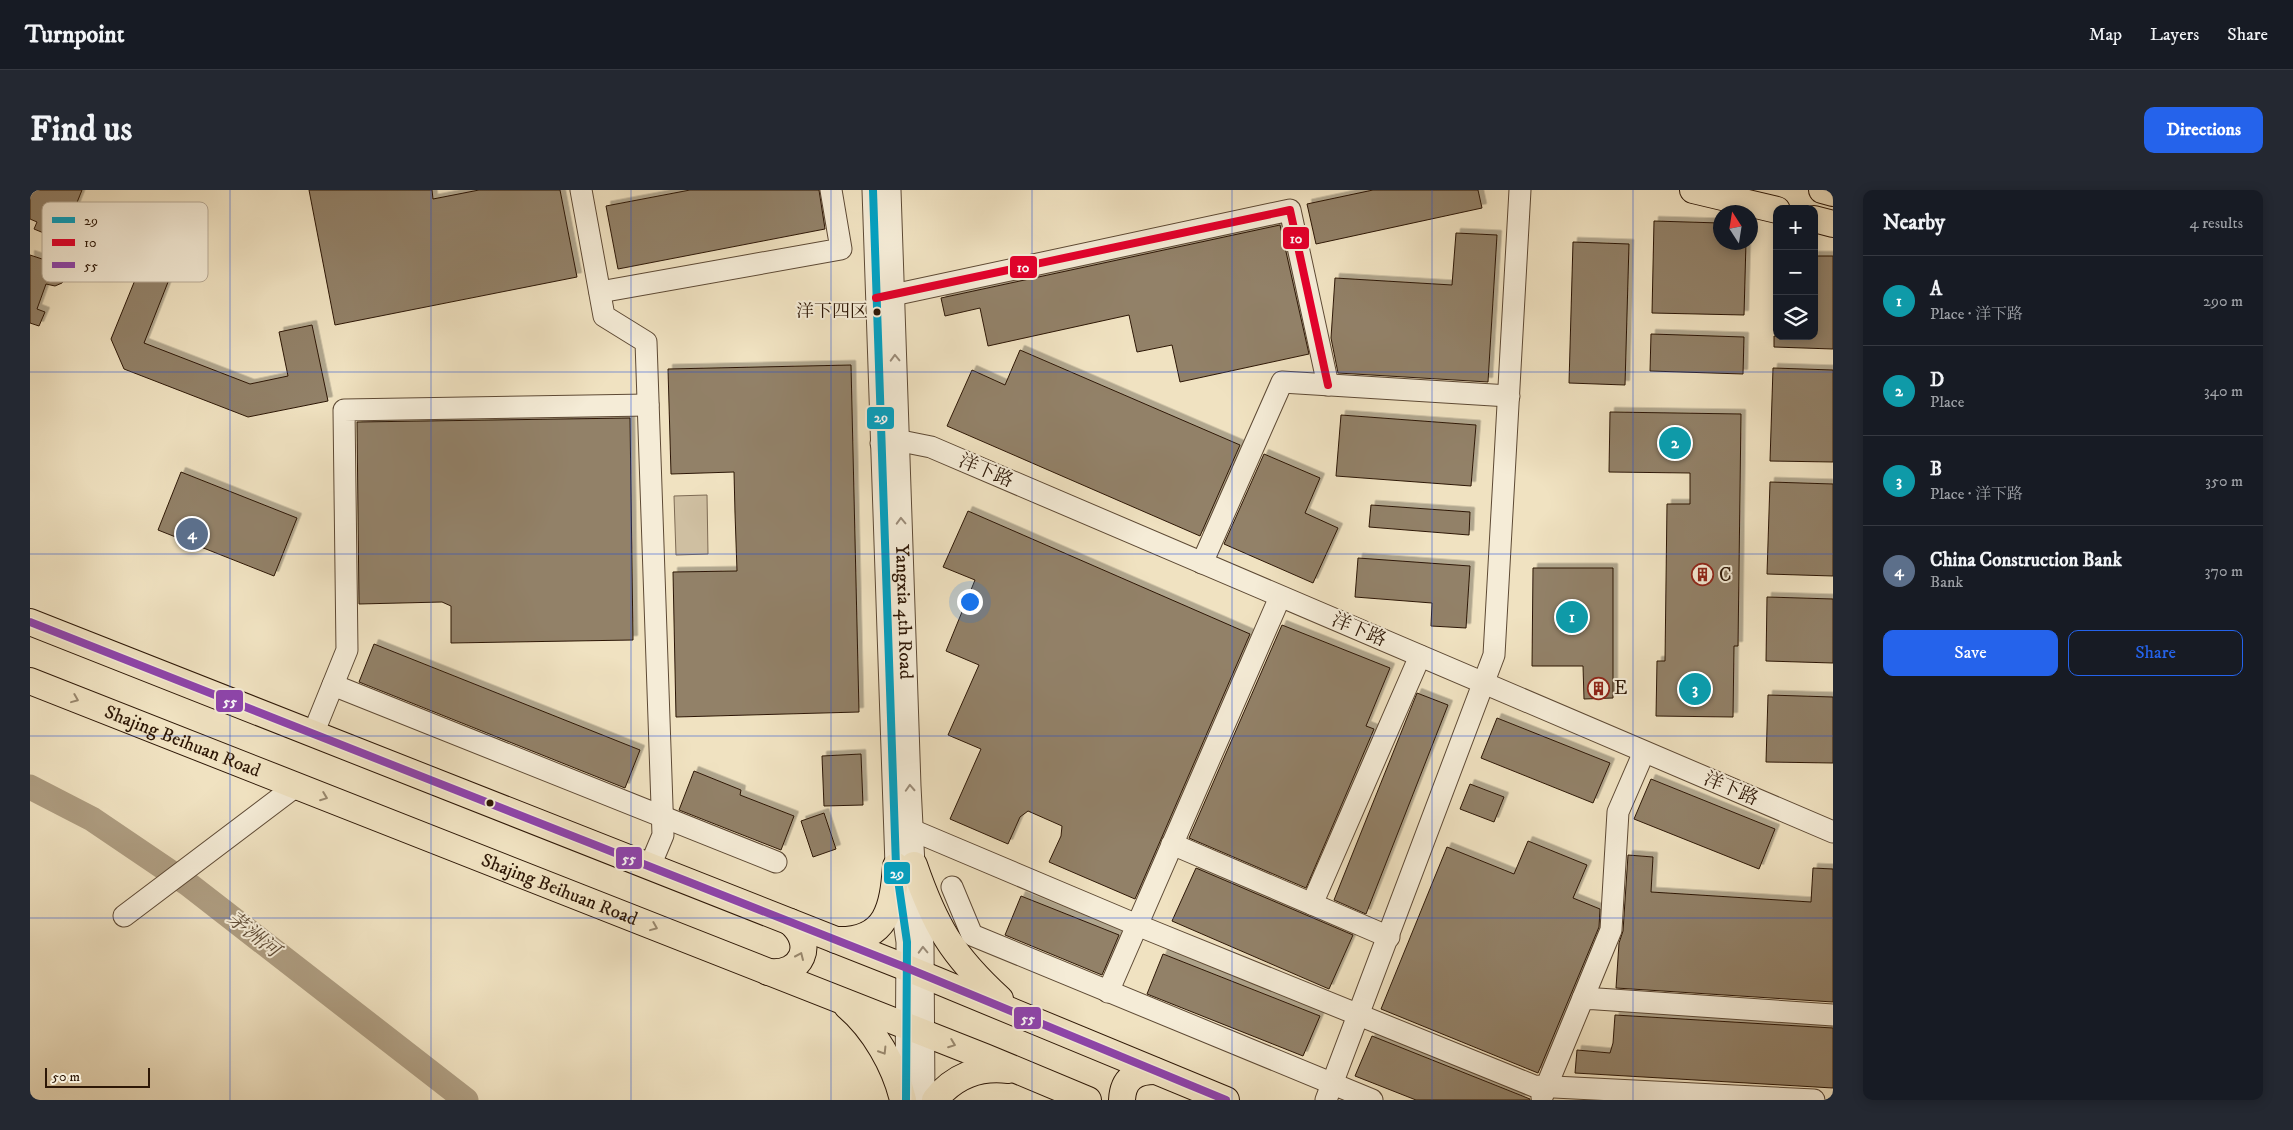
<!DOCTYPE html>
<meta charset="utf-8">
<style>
body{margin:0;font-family:"IM FELL DW Pica","Noto Serif SC",serif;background:#242831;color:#f1f3f6}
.controls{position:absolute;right:15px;top:15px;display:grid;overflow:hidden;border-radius:10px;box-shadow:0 2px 12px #0003}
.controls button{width:45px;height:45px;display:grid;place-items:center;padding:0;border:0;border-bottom:1px solid #363941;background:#171b24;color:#f1f3f6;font:25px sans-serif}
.compass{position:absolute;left:1683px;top:15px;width:45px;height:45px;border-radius:50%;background:#171b24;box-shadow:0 2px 12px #0003;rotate:348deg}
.scale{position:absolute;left:15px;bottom:12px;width:105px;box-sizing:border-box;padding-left:5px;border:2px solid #2d1706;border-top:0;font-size:14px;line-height:18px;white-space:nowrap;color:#2d1706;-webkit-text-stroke:4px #f5ecd7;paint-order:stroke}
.you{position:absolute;left:939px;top:411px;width:18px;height:18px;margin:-12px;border:4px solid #fff;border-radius:50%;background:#1a73e8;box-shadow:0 0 0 8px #1a73e833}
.badge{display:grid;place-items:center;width:32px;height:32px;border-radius:50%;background:#2563eb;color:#fff;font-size:16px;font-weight:700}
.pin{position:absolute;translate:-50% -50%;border:2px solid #fff;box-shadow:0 1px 5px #0006}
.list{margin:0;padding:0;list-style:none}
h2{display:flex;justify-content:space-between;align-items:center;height:65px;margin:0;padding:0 20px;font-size:21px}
h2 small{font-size:16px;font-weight:400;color:#9ea1a6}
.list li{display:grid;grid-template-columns:32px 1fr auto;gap:15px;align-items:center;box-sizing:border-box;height:90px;padding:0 20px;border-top:1px solid #363941}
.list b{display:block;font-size:19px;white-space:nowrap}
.list p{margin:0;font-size:16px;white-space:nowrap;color:#9ea1a6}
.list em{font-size:16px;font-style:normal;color:#9ea1a6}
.actions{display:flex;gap:10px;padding:15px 20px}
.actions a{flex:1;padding:11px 0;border:1px solid #2563eb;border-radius:10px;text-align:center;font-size:18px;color:#2563eb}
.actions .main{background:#2563eb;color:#fff}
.icon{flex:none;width:28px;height:28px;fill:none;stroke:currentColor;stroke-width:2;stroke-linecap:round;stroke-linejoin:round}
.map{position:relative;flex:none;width:1803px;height:910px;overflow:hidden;border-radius:10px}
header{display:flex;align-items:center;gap:30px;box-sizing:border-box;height:70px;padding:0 25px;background:#171b24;border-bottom:1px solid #363941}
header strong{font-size:24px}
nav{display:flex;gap:28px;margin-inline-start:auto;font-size:18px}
.intro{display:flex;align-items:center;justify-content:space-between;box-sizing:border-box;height:120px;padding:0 30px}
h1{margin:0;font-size:35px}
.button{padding:12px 22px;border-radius:10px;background:#2563eb;color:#fff;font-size:18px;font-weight:700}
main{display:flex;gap:30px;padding:0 30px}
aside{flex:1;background:#171b24;border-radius:10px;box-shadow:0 2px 12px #0003}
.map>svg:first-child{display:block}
.pitch{fill:#cfbfa1;stroke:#7e6b54}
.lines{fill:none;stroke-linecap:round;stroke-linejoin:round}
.river{stroke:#ae9d81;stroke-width:25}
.building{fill:#928167;stroke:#2d1706;filter:url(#shadow)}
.minor-casing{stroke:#5e4a35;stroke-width:23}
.major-casing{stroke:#2d1706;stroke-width:28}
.minor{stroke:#f5ecd7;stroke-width:21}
.major{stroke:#f0e2c1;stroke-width:26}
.bus-1-casing{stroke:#f5ecd7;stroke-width:11}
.bus-2-casing{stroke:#f5ecd7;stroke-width:11}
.bus-3-casing{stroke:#f5ecd7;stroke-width:11}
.bus-1{stroke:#02a2c4;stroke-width:8}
.bus-2{stroke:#e4002b;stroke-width:8}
.bus-3{stroke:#8e44ad;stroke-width:8}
.oneway{stroke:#9b8c79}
.oneway2{stroke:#98876d}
.grid{fill:none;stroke:#1d4ed8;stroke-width:1;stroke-opacity:0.55}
.bus-dot{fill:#2d1706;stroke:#f5ecd7;stroke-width:2}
.labels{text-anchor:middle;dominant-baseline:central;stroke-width:4;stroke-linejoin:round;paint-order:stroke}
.bus-label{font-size:18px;fill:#2d1706;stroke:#f5ecd7;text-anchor:end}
.street-label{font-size:19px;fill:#2d1706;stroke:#f5ecd7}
.poi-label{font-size:19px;fill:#2d1706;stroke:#f5ecd7;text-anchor:start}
.water-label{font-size:20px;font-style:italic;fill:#614d37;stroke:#f5ecd7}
.key{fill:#f5ecd7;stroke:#b9ac98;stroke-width:1}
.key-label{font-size:14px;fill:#2d1706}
.line-badge{stroke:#f5ecd7;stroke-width:2}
.badge-label{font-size:14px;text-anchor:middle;font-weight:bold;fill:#fff}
</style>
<header>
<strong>Turnpoint</strong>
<nav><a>Map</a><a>Layers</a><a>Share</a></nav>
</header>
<div class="intro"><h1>Find us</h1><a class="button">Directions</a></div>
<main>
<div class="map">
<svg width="1803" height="910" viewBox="0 0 1803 910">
<defs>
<filter id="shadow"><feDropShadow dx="4.5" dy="-4.5" stdDeviation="0" flood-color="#0004"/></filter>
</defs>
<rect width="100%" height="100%" fill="#f0e2c1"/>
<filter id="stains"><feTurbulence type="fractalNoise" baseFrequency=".004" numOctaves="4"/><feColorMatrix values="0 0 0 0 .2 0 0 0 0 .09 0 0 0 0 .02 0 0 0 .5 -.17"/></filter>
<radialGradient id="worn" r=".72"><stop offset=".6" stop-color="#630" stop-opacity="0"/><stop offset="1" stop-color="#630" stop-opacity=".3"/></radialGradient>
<path class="pitch" d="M 677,305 L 678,364 L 646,365 L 644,306 Z"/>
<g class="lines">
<path class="river" d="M 0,597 L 62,629 L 158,694 L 436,910"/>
</g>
<path class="building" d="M 0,0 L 52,0 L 40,30 L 51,38 L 50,50 L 40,46 L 26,81 L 37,85 L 32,93 L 25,96 L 16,94 L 7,119 L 15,122 L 9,136 L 0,133 L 0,65 L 12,69 L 21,46 L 4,39 L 7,32 L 0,29 Z
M 279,0 L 402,0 L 403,9 L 449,0 L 530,0 L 547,87 L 305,135 Z
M 660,0 L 789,0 L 795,39 L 588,79 L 576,16 Z
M 1343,0 L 1448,0 L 1452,18 L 1286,54 L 1277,14 Z
M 1624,31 L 1690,33 L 1690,52 L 1716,52 L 1714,125 L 1622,123 Z
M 1250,35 L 1279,164 L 1150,192 L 1142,155 L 1107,162 L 1099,125 L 958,156 L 950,118 L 915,126 L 911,108 Z
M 162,40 L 170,81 L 140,87 L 114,153 L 220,194 L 258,186 L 249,142 L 282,135 L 298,211 L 218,227 L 94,179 L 81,149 L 116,63 Z
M 1426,43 L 1467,45 L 1458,192 L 1308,183 L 1301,148 L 1305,88 L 1422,95 Z
M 1543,52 L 1599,54 L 1595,195 L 1539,193 Z
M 1784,66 L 1803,66 L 1803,159 L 1744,157 L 1744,146 L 1784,146 Z
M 1621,144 L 1714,147 L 1713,184 L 1620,181 Z
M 990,160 L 1210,255 L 1170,346 L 917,236 L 942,180 L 975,195 Z
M 821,175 L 829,522 L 646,527 L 643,382 L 707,381 L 705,323 L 704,282 L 641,284 L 638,179 Z
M 1743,178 L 1803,180 L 1803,272 L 1740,271 Z
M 1580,222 L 1711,224 L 1708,456 L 1704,456 L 1703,527 L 1626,526 L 1627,471 L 1635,471 L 1637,314 L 1660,314 L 1660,283 L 1579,282 Z
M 1311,225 L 1446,235 L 1441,296 L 1306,286 Z
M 600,228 L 603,450 L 421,453 L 421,416 L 412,412 L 329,414 L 327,232 Z
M 1234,264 L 1290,288 L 1275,323 L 1308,338 L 1283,393 L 1194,354 Z
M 151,282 L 267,328 L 244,386 L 128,340 Z
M 1740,292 L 1803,294 L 1803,386 L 1737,384 Z
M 1341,315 L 1440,322 L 1439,345 L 1339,337 Z
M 938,321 L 1220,444 L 1105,709 L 1019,672 L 1031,646 L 1032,636 L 998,621 L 990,627 L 978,654 L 920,629 L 951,559 L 918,545 L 949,475 L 916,461 L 945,390 L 913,377 Z
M 1328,368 L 1440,376 L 1436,438 L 1401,436 L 1402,413 L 1325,407 Z
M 1503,378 L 1583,378 L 1583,508 L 1554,509 L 1553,476 L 1502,476 Z
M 1737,407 L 1803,409 L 1803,473 L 1736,471 Z
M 1252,435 L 1360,478 L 1336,536 L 1344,539 L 1276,698 L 1159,648 Z
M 344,454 L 610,560 L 595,598 L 329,492 Z
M 1387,503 L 1418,515 L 1336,724 L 1304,710 Z
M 1738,505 L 1803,507 L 1803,573 L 1736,572 Z
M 1467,528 L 1580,573 L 1563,613 L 1451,568 Z
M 831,564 L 833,615 L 794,616 L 792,566 Z
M 664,581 L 711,600 L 710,605 L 764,626 L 751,660 L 649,620 Z
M 1621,589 L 1745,639 L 1729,679 L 1604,629 Z
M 1440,594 L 1474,607 L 1464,632 L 1430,619 Z
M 794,623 L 806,659 L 783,667 L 771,631 Z
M 1498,651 L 1557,675 L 1543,708 L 1570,719 L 1569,737 L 1508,883 L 1351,819 L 1417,657 L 1484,684 Z
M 1598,665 L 1623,667 L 1621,702 L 1781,712 L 1783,678 L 1803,679 L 1803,812 L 1586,798 L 1589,753 L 1593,741 Z
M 1166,678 L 1323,745 L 1299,799 L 1142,731 Z
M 991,706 L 1089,745 L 1072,785 L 975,745 Z
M 1133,764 L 1290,826 L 1273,866 L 1117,804 Z
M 1585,825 L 1803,838 L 1803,898 L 1545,883 L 1547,860 L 1580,863 L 1583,853 Z
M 1342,846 L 1500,909 L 1500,910 L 1386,910 L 1325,886 Z"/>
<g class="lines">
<defs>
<g id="minor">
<path d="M 551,0 L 574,126 L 616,152 L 633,645 L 620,676"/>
<path d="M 843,0 L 866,676 L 877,752 L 876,906"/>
<path id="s1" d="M 860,0 L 880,596 L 884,675 L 893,755 L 894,910"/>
<path d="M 570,102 L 811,59 L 801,0"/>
<path d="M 849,108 L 1260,20 L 1298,195"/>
<path d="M 851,253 L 876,252 L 901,257 L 1803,642"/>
<path d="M 1172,373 L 1252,192 L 1479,206"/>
<path d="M 303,495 L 746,672"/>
<path d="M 283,544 L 317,460 L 314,220 L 618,215"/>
<path d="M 882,640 L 1107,735 L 1504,896 L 1784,910"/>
<path d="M 1142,654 L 1359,747"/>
<path d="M 922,697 L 942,745 L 1342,910"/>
<path d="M 1282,714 L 1390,466"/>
<path d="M 94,726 L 266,596"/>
<path d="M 1078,802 L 1250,407"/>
<path d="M 1553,808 L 1581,740 L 1588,622 L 1614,562"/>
<path d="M 1512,907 L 1553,808 L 1803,825"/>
<path d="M 1296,910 L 1464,465 L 1490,0"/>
</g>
<g id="major">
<path d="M 1663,0 L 1747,20"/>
<path d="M 1792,0 L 1803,3"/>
<path d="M 1784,29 L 1803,34"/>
<path d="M 0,432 L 877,778 L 1196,910"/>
<path id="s2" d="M 0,491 L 955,867 L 1058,910"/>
<path d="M 884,675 C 905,736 922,765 970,809"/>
<path d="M 806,750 C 858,752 863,716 866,676"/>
<path d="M 738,782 C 772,786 786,754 760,732"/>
<path d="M 817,816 C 844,839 865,876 873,910"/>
<path d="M 905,910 C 923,887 949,876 979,880"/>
<path d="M 1092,910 C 1093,889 1105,881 1125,881"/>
</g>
</defs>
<use href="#minor" class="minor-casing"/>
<use href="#major" class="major-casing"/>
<use href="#minor" class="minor"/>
<use href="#major" class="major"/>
<defs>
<path id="bus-1" d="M 843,0 L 866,676 L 877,752 L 876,910"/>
<path id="bus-2" d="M 846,108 L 1260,20 L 1298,195"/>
<path id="bus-3" d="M 0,432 L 877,778 L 1196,910"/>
</defs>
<use href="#bus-1" class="bus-1-casing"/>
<use href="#bus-2" class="bus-2-casing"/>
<use href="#bus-3" class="bus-3-casing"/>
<use href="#bus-1" class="bus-1"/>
<use href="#bus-2" class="bus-2"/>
<use href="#bus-3" class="bus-3"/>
</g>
<defs><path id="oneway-chevron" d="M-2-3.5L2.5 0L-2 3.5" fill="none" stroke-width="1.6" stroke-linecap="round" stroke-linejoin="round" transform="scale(1.25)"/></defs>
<g class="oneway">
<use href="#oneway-chevron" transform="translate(865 168) rotate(-92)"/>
<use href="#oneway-chevron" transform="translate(871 331) rotate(-92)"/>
<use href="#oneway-chevron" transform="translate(880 598) rotate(-93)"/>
<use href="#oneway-chevron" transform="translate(893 760) rotate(-92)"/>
</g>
<g class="oneway2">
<use href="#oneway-chevron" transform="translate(45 509) rotate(22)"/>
<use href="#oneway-chevron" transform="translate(294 607) rotate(21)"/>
<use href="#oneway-chevron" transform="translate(624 737) rotate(22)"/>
<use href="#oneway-chevron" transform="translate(770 766) rotate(-66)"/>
<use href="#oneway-chevron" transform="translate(922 854) rotate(21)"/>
<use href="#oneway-chevron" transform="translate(853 861) rotate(58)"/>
</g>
<path class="grid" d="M 200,0 L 200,910M 401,0 L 401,910M 601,0 L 601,910M 801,0 L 801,910M 1002,0 L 1002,910M 1202,0 L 1202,910M 1402,0 L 1402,910M 1603,0 L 1603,910M 0,182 L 1803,182M 0,364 L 1803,364M 0,546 L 1803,546M 0,728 L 1803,728"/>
<defs>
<symbol id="building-ring" viewBox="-11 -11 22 22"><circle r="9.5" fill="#f5ecd7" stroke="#8f2418" stroke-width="1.5"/><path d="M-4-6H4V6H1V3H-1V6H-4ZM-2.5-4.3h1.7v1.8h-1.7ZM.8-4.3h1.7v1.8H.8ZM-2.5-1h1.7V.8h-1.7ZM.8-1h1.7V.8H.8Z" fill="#8f2418"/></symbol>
</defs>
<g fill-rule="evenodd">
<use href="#building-ring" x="1660" y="372" width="25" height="25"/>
<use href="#building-ring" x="1556" y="486" width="25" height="25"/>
</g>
<g class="bus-dot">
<circle cx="847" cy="122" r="4.5"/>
<circle cx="460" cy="613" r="4.5"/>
</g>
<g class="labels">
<g class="bus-label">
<text x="838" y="122">洋下四区</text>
</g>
<g class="street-label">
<text transform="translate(956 281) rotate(23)">洋下路</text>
<text stroke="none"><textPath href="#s1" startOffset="422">Yangxia 4th Road</textPath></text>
<text transform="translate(1329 440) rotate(23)">洋下路</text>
<text stroke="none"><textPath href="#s2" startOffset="164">Shajing Beihuan Road</textPath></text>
<text transform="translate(1701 599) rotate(23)">洋下路</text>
<text stroke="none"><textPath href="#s2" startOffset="569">Shajing Beihuan Road</textPath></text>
</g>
<g class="poi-label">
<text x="1689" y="385">C</text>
<text x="1584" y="498">E</text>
</g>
<g class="water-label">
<text transform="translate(223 745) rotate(38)">茅洲河</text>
</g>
</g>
<rect x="12" y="12" width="166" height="80" rx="8" class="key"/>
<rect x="22" y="27" width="23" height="6" fill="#02a2c4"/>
<rect x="22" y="49" width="23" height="7" fill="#e4002b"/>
<rect x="22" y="72" width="23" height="6" fill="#8e44ad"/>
<g class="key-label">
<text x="54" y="35">29</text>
<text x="54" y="57">10</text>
<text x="54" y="80">55</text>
</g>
<g class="line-badge">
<rect x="1252" y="36" width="28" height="24" rx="5" fill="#e4002b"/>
<rect x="979" y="65" width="29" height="24" rx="5" fill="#e4002b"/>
<rect x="836" y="216" width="29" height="24" rx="5" fill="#02a2c4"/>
<rect x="185" y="499" width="29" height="24" rx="5" fill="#8e44ad"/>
<rect x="585" y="656" width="28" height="24" rx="5" fill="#8e44ad"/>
<rect x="853" y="671" width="28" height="24" rx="5" fill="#02a2c4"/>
<rect x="983" y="816" width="29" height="24" rx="5" fill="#8e44ad"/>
</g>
<g class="badge-label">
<text x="1266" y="53">10</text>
<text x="993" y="82">10</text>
<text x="851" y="232">29</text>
<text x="200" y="516">55</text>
<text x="599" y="673">55</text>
<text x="867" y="688">29</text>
<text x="998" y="833">55</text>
</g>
<rect width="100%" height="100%" filter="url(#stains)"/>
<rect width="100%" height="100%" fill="url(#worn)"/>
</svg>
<div class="controls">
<button>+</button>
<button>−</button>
<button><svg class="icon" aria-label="layers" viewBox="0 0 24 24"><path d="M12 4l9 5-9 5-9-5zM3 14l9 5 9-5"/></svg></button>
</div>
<svg class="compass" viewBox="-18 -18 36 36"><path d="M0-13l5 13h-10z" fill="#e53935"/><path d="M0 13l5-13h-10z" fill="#9ea1a6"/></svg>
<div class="scale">50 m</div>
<div class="you"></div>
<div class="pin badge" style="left:1542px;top:427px;background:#0f9aa8">1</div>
<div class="pin badge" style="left:1645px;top:253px;background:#0f9aa8">2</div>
<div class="pin badge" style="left:1665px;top:499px;background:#0f9aa8">3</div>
<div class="pin badge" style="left:162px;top:344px;background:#5c6f8a">4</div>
</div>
<aside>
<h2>Nearby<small>4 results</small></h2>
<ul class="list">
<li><span class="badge" style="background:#0f9aa8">1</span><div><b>A</b><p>Place · 洋下路</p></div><em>290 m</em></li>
<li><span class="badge" style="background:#0f9aa8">2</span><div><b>D</b><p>Place</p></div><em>340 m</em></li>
<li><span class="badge" style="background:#0f9aa8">3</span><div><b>B</b><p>Place · 洋下路</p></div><em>350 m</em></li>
<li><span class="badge" style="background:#5c6f8a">4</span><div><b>China Construction Bank</b><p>Bank</p></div><em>370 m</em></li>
</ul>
<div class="actions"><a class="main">Save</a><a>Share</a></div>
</aside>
</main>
